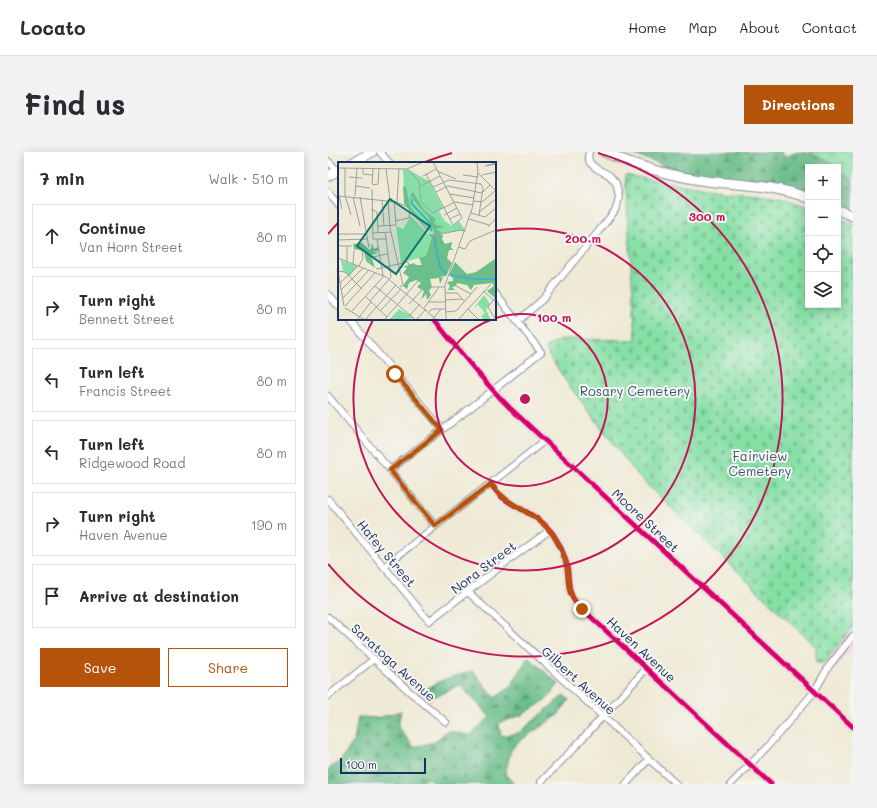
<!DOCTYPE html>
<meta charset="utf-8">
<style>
body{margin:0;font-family:Mali,sans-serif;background:#f2f2f3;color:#2b2b33}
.controls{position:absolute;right:12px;top:12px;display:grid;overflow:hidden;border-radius:0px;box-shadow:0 2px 10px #0003}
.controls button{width:36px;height:36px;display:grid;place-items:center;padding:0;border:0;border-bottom:1px solid #e1e1e2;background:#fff;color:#2b2b33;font:20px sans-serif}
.scale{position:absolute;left:12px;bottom:10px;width:86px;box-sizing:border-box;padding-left:4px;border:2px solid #1b2f5e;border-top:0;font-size:11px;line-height:14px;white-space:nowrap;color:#1b2f5e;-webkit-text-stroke:3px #f6f6f2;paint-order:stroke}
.stop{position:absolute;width:12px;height:12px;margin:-9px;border:3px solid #b45309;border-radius:50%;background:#fff}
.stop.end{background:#b45309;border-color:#fff;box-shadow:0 1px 4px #0008}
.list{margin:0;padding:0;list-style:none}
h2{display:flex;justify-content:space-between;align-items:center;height:52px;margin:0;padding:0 16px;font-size:17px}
h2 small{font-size:13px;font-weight:400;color:#7c7c81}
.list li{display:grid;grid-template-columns:26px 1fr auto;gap:12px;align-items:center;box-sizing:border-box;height:64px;margin:0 8px 8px;padding:0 8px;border:1px solid #e1e1e2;border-radius:0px}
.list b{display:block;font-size:15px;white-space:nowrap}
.list p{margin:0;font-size:13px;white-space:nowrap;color:#7c7c81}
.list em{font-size:13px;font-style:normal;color:#7c7c81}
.actions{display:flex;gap:8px;padding:12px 16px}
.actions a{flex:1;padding:9px 0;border:1px solid #b45309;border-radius:0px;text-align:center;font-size:14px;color:#b45309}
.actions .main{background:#b45309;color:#fff}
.icon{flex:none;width:22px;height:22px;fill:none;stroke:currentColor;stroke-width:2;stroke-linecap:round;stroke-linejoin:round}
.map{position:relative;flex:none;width:525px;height:632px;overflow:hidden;border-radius:0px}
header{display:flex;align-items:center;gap:24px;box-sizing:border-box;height:56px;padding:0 20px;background:#fff;border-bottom:1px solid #e1e1e2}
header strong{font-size:19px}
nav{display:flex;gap:22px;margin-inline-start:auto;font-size:14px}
.intro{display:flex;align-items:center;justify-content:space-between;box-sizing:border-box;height:96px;padding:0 24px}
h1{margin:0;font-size:28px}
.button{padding:10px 18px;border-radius:0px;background:#b45309;color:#fff;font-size:14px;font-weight:700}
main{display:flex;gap:24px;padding:0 24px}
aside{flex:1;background:#fff;border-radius:0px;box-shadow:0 2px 10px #0003}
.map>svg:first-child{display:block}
.built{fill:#f2cfe1}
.forest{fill:url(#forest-firs);stroke:#447674}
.wetland{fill:url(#wetland-marsh);stroke:#508882}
.cemetery{fill:url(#cemetery-stones);stroke:#508882}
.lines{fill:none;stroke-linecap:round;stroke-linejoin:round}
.street-casing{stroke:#858c9a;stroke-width:8}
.secondary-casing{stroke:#858c9a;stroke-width:11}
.street{stroke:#fff;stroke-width:6}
.secondary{stroke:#fff;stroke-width:9}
.cycleway-casing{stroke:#f6f6f2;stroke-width:8}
.cycleway{stroke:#d6006c;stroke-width:5}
.route{stroke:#b45309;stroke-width:5}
.ring{fill:none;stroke:#c2185b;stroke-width:2}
.labels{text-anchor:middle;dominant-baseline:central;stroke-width:4;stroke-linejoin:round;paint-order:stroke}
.park-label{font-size:13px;fill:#365b70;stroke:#f6f6f2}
.street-label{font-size:13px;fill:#1b2f5e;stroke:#f6f6f2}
.inset-river{fill:none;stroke:#44b0c3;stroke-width:2}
.inset-road{fill:none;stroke:#9a9fa5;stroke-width:1}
.view{fill:#0f766e;fill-opacity:0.15;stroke:#0f766e;stroke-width:2}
.inset-edge{fill:none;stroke:#1b2f5e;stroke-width:2}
.centre{fill:#c2185b;stroke:#f6f6f2;stroke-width:2}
.ring-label{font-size:12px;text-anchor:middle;font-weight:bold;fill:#c2185b;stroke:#f6f6f2;stroke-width:4;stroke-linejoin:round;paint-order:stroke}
</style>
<header>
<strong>Locato</strong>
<nav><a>Home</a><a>Map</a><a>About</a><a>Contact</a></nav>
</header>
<div class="intro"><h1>Find us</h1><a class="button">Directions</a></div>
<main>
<aside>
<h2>7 min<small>Walk · 510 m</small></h2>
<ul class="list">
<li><svg class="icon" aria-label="ahead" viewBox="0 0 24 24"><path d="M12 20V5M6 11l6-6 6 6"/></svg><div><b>Continue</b><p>Van Horn Street</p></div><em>80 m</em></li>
<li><svg class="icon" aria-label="right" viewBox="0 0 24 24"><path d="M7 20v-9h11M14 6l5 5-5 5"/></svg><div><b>Turn right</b><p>Bennett Street</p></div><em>80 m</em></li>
<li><svg class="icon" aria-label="left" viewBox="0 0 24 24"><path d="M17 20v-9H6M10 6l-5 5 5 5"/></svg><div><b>Turn left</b><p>Francis Street</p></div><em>80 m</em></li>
<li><svg class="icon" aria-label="left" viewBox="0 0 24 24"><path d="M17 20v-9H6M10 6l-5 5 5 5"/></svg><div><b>Turn left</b><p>Ridgewood Road</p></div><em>80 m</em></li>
<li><svg class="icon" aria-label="right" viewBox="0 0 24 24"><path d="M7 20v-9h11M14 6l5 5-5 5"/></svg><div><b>Turn right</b><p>Haven Avenue</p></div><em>190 m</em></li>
<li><svg class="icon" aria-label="arrive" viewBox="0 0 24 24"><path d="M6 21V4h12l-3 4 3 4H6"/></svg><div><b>Arrive at destination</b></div></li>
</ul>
<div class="actions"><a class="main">Save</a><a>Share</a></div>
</aside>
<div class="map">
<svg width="525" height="632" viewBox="0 0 525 632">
<defs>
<pattern id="forest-firs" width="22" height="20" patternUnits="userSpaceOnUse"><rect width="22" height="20" fill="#6cbe8a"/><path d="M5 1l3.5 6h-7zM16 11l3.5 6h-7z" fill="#589b74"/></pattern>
<pattern id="wetland-marsh" width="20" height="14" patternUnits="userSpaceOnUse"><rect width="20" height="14" fill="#86e0a5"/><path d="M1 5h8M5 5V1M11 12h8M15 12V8" fill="none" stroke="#73c090"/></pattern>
<pattern id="cemetery-stones" width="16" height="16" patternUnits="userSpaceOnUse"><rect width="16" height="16" fill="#86e0a5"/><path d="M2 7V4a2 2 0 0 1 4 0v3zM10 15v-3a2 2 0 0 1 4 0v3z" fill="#73c090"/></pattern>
</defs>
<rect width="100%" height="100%" fill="#f6f6f2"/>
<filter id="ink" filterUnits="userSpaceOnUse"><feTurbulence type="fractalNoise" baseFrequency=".025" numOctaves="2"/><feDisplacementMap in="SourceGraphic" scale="8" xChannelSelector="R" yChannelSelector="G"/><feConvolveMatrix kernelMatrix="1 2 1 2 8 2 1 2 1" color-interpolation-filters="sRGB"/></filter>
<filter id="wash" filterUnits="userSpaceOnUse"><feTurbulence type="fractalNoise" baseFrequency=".012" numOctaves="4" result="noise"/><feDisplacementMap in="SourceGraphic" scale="16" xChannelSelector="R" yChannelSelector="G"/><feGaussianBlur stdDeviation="0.9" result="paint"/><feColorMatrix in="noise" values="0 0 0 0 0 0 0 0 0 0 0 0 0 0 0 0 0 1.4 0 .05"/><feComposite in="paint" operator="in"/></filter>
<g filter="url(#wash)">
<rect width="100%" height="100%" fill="#efead5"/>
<path class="built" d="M 525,475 L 525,495 L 507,517 L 498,508 Z"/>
<path class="forest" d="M 301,0 L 453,0 L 457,5 C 460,4 465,1 469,0 C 481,0 499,7 508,15 L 480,15 L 480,41 L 455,32 L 354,20 L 301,1 Z
M 510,17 L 525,29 L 525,58 L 510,53 Z
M 200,505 L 231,532 L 218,548 L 194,563 L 171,571 L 173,584 L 191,581 L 236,543 L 241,548 L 229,564 L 190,590 L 183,598 L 177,622 L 186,632 L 110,632 L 99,626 L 91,632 L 0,632 L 0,618 L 13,608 L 26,589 L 30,565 L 50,566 L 73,559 L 70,575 L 86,595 L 106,590 L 119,579 L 142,583 L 162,565 L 132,533 L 102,547 L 91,540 L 117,527 L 145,519 L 167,546 L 183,534 Z"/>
<path class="wetland" d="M 481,0 L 525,0 L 525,29 L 510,17 L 510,15 L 508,15 L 503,11 Z"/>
<path class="cemetery" d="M 297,23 L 390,39 L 430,42 L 452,45 L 480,55 L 480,153 L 510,153 L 510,66 L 525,71 L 525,475 L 496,511 L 488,511 L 488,495 L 311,325 L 240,232 L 221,204 L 218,195 L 232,188 L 240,187 L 308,188 Z"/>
</g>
<g filter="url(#ink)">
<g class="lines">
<defs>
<path id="street" d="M 52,0 L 61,11
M 0,9 L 10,19
M 0,40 L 11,54
M 0,142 L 11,155
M 21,167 L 114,277
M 106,167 C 130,198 154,228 182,256 L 525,575
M 190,169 L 215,147 L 270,80 L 286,60 L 289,54 L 291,44 L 288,31 L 281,23 L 269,17 L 262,11 L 260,5 L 261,0
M 0,244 L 62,318 L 107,374
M 62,318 C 112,279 164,240 213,200 L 167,141
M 163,332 C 166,337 170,342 175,346 C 193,359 211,363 225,382 C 231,391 236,402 239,413 C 241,427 239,440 248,451 L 443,632
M 0,347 L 101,469 L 188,403 L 222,378
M 56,415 C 109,372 163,332 216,289
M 140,440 L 348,632
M 0,465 L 82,540 L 118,570
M 0,544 L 46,507
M 213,630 L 244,598 L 318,517
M 298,632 L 321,607
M 403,632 L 439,595 L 486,540 L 501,514 L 525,484"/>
<path id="secondary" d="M 276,0 C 308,14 343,24 378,29 C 413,33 447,33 480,46
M 24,11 L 44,0
M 0,24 L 11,18
M 510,58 L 525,64"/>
</defs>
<use href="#street" class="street-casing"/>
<use href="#secondary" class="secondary-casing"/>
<use href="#street" class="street"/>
<use href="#secondary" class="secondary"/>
<defs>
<path id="cycleway" d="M 106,167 C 130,198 154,228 182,256 L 525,575
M 163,332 C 166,337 170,342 175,346 C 193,359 211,363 225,382 C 231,391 236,402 239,413 C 241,427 239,440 248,451 L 443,632"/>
</defs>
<use href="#cycleway" class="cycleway-casing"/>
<use href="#cycleway" class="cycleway"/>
</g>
</g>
<g class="lines" filter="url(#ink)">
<path class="route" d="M 67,222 L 114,278 L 62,318 L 107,374 L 163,332 C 181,357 209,359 226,384 C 232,394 237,405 239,416 C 242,435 238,442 254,457"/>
</g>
<g class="ring">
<path d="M168 166A86 86 0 1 1 165 167"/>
<path d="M167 79A171 171 0 1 1 45 168"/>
<path d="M0 82A257 257 0 0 1 11 70M97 10A257 257 0 0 1 124 1M270 1A257 257 0 1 1 0 412"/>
</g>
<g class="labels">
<g class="park-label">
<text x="307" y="238">Rosary Cemetery</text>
<text x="432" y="303">Fairview<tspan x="432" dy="15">Cemetery</tspan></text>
</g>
<g class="street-label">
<text transform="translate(318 368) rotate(43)">Moore Street</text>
<text transform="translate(59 401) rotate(50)">Hafey Street</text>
<text transform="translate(155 415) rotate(-37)">Nora Street</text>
<text transform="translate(314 497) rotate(43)">Haven Avenue</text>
<text transform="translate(66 510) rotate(42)">Saratoga Avenue</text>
<text transform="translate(251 528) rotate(42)">Gilbert Avenue</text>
</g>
</g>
<g transform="translate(10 10)">
<rect width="158" height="158" fill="#efead5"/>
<path d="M 65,7 L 71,8 L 91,19 L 105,46 L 101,49 L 107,59 L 114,64 L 121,59 L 127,68 L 95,73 L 67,43 ZM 3,98 L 19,104 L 12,114 L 5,109 ZM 146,133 L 152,142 L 148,148 L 153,158 L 146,158 L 143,154 L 147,151 L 140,143 L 136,146 ZM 61,147 L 70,152 L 75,156 L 51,158 Z" fill="#86e0a5"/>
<path d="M 65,24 L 68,25 L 72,43 L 90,67 L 66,42 ZM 75,30 L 86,48 L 99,58 L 97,58 L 96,62 L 106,65 L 98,67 L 104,71 L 97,73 L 92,60 L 72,34 ZM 89,72 L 105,73 L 104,77 L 107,82 L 114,80 L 113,86 L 116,88 L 111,88 L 109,96 L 114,101 L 108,114 L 102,115 L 105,116 L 102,122 L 101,116 L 92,117 L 94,125 L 91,129 L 93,133 L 89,138 L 88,132 L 83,138 L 86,129 L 79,125 L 83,121 L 78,118 L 71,121 L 69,127 L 65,124 L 71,115 L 65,111 L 69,106 L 65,105 L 76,101 L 78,103 L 84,103 L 81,96 ZM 24,81 L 32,88 L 34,84 L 30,82 L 35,83 L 36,87 L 40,85 L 41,89 L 34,90 L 41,91 L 33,93 L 37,106 L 28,99 L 26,89 L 16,87 L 15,82 ZM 157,97 L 158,137 L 149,129 L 156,124 L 154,121 L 136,123 L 133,128 L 129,123 L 119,121 L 118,124 L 114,125 L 117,128 L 110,128 L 112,124 L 109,120 L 115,119 L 115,116 L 111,113 L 117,100 L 129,112 L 138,110 Z" fill="#6cbe8a"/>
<path d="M 72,34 L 91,56 L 97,73 L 73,46 L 71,39 L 73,38 Z" fill="#86e0a5"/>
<path d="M 73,54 L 94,76 L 88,94 L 63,101 L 58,64 L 65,67 Z" fill="#86e0a5"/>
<path class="inset-river" d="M 73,37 L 74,42 L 92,61 L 93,69M 96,75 L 102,105 L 109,112M 112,113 L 135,117 L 158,117"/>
<path class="inset-road" d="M 158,1 L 147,4 L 158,2M 0,6 L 69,7 L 85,0M 7,6 L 7,33 L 13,53M 25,7 L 25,12 L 34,13M 35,7 L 34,22 L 36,23 L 40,22 L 41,6M 48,7 L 52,38M 69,7 L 81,19 L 83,40 L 95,51 L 117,40 L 135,43M 99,9 L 118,17M 140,11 L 158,29M 88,12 L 115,63 L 124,56 L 95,0M 125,13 L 140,15M 144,13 L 158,10M 85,14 L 98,7M 11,15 L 24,16M 18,24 L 32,26M 83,24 L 102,14M 95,25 L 111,18 L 143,22 L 145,26 L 141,53M 34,27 L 35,77 L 49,77M 98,30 L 110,24 L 144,31 L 152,23M 112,32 L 136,36M 0,34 L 59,40 L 69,45 L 94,74 L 122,68 L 128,69M 1,34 L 4,47M 17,34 L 19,6M 15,35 L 22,64M 22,35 L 31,86M 44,38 L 46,64M 50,39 L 52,66 L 65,123 L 62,125M 59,39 L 61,7M 136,39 L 144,40 L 157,29M 33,47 L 39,50 L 40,70M 141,50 L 158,37M 133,51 L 147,55 L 158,46M 106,53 L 119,46M 111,57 L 122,52M 131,57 L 151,63M 57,59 L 71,56 L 72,50M 40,64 L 58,63 L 56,39M 150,65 L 158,56M 34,71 L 53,70M 0,72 L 27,72M 39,77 L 45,114M 0,78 L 29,77M 0,84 L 14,84M 121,85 L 127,87 L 132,79 L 158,68M 35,95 L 49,92M 0,96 L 48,115 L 99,158M 9,99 L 9,85M 15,102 L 16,88M 21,104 L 25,96 L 24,89M 38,107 L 70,100 L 71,103M 0,109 L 7,110 L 24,127M 0,109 L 6,144M 2,121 L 20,104M 37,124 L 78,158M 118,124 L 133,132M 94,125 L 107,125M 3,128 L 25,106M 145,129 L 158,140M 107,131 L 119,131 L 127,140M 27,134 L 49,155M 5,136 L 31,108M 157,136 L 150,145 L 158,158M 107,138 L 124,137M 32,139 L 53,115 L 47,70M 91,140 L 107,140M 71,142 L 84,128M 7,144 L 37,111M 7,146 L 27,158M 86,146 L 101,125M 130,147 L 141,158M 14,149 L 46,114M 42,149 L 63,127M 91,150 L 94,147 L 107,147M 108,150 L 118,149 L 139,125M 72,153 L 82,142M 47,157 L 80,119M 19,158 L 33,140M 27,158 L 58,123M 78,158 L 88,147M 94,158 L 103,147M 108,158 L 107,123 L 134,47 L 140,10 L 139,0M 120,158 L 153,122"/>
<path class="view" d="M 52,37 L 92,64 L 58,112 L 19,84 Z"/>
<rect width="158" height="158" class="inset-edge"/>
</g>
<circle cx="197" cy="247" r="6" class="centre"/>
<g class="ring-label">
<text x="379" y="69">300 m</text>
<text x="255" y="91">200 m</text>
<text x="226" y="170">100 m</text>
</g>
</svg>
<div class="controls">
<button>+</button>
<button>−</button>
<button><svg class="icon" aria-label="locate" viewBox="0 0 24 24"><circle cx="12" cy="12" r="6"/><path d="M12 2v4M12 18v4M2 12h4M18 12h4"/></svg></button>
<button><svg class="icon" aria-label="layers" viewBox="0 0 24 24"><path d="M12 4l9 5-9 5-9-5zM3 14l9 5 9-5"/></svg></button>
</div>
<div class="scale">100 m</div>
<div class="stop" style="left:67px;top:222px"></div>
<div class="stop end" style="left:254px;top:457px"></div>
</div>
</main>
